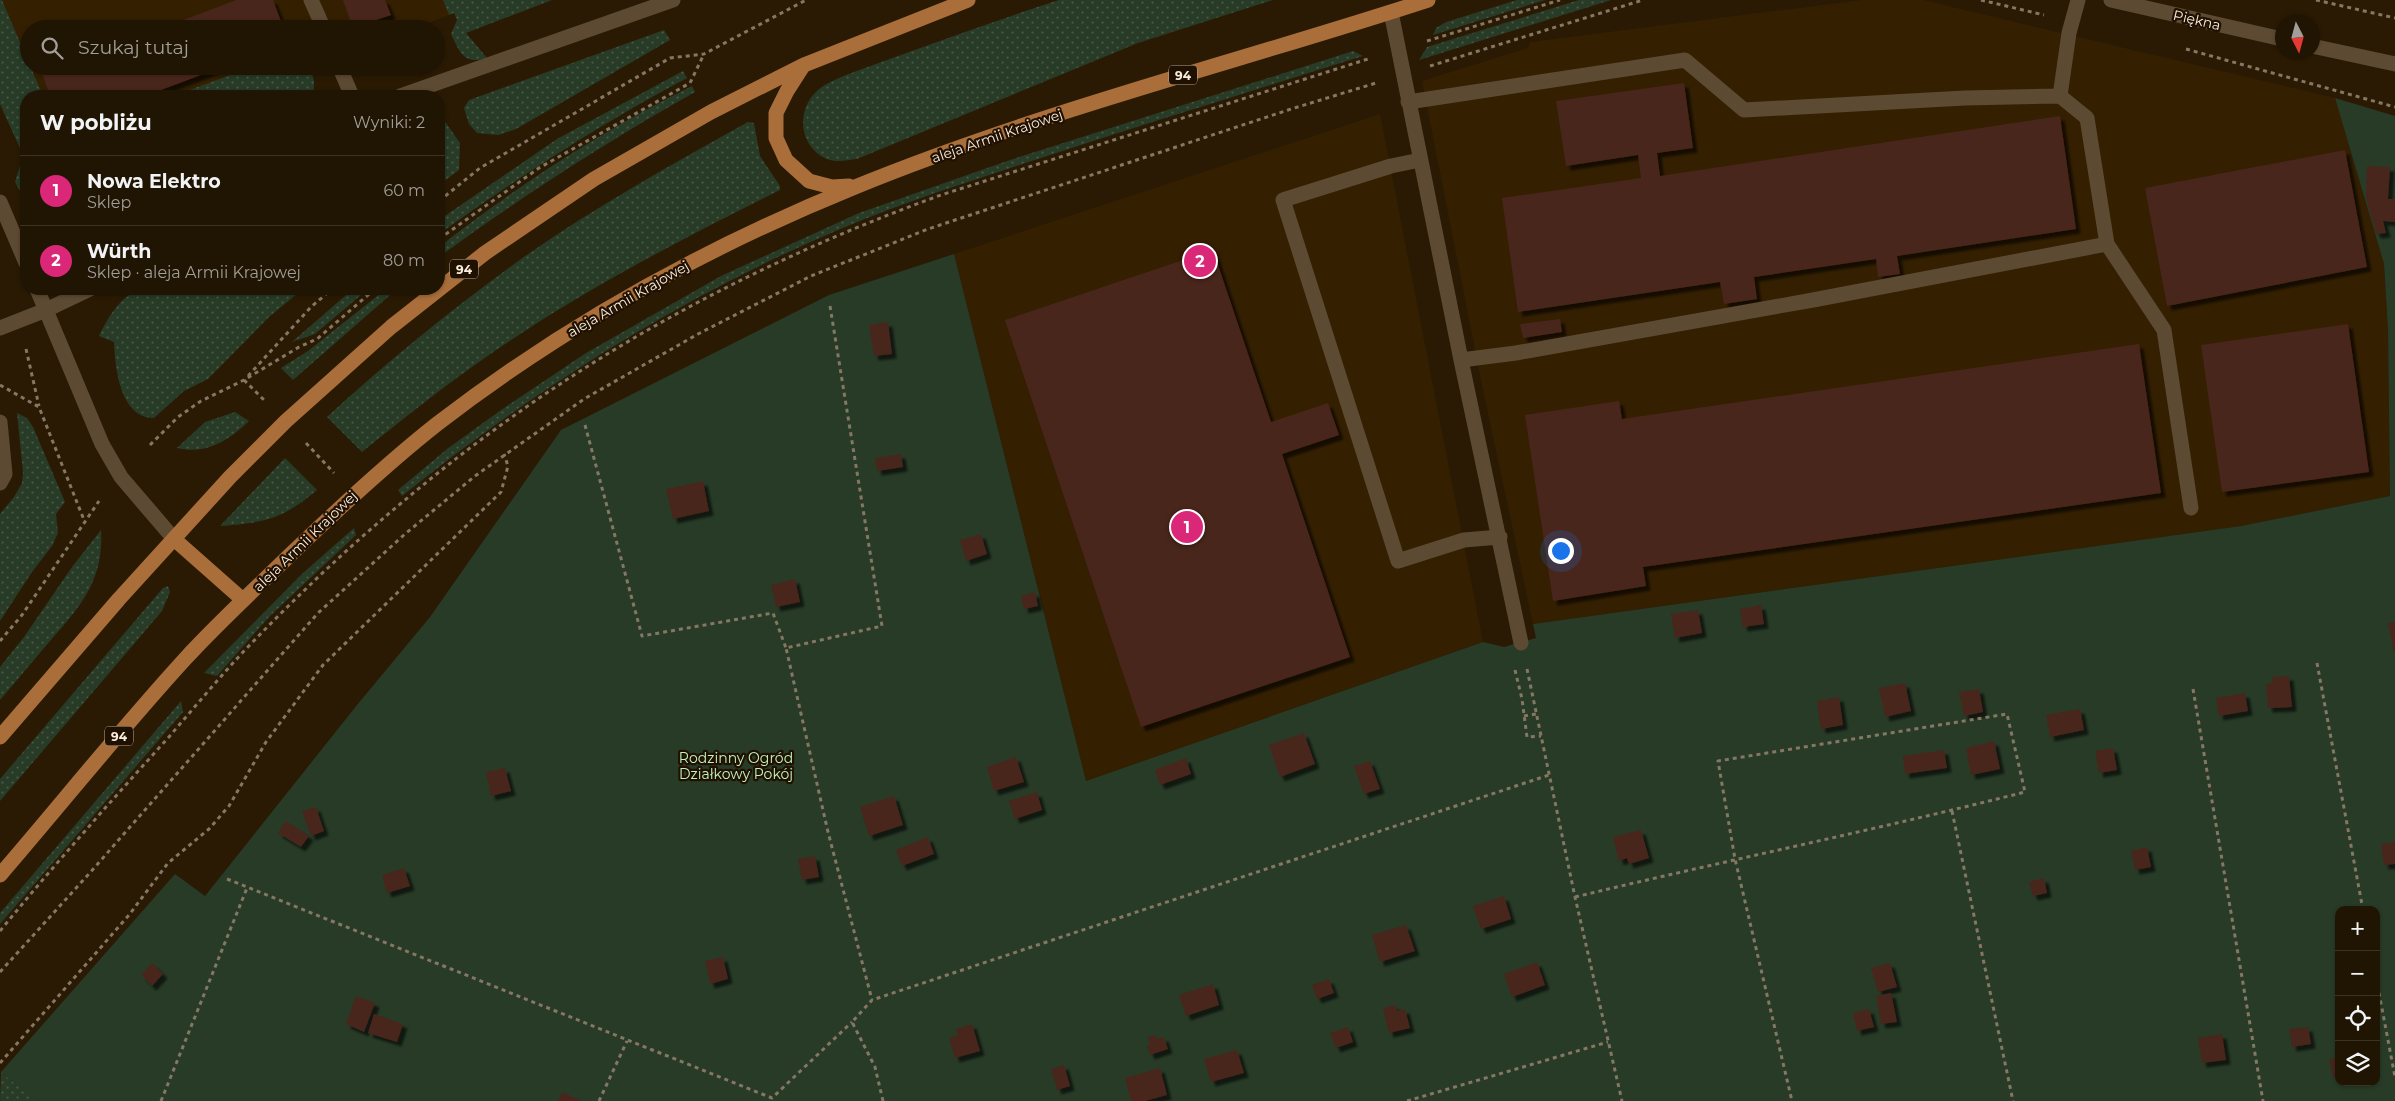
<!DOCTYPE html>
<html lang="pl">
<meta charset="utf-8">
<style>
body{margin:0;font-family:Montserrat,sans-serif;background:#2d2111;color:#f1f3f6}
.controls{position:absolute;right:15px;bottom:15px;display:grid;overflow:hidden;border-radius:10px;box-shadow:0 1px 4px #0004}
.controls button{width:45px;height:45px;display:grid;place-items:center;padding:0;border:0;border-bottom:1px solid #3d3324;background:#201402;color:#f1f3f6;font:25px sans-serif}
.compass{position:absolute;left:2275px;top:15px;width:45px;height:45px;border-radius:50%;background:#201402;box-shadow:0 1px 4px #0004;rotate:174deg}
.you{position:absolute;left:1560px;top:550px;width:18px;height:18px;margin:-12px;border:4px solid #fff;border-radius:50%;background:#1a73e8;box-shadow:0 0 0 8px #1a73e833}
.badge{display:grid;place-items:center;width:32px;height:32px;border-radius:50%;background:#db2777;color:#fff;font-size:16px;font-weight:700}
.pin{position:absolute;translate:-50% -50%;border:2px solid #fff;box-shadow:0 1px 5px #0006}
.list{margin:0;padding:0;list-style:none}
h2{display:flex;justify-content:space-between;align-items:center;height:65px;margin:0;padding:0 20px;font-size:21px}
h2 small{font-size:16px;font-weight:400;color:#a29e99}
.list li{display:grid;grid-template-columns:32px 1fr auto;gap:15px;align-items:center;box-sizing:border-box;height:70px;padding:0 20px;border-top:1px solid #3d3324}
.list b{display:block;font-size:19px;white-space:nowrap}
.list p{margin:0;font-size:16px;white-space:nowrap;color:#a29e99}
.list em{font-size:16px;font-style:normal;color:#a29e99}
.icon{flex:none;width:28px;height:28px;fill:none;stroke:currentColor;stroke-width:2;stroke-linecap:round;stroke-linejoin:round}
.map{position:relative;flex:none;width:2395px;height:1101px;overflow:hidden}
.search{position:absolute;background:#201402;box-shadow:0 1px 4px #0004;left:20px;top:20px;width:425px;height:55px;display:flex;align-items:center;gap:12px;box-sizing:border-box;padding:0 18px;border-radius:28px;color:#a29e99;font-size:19px}
.panel{position:absolute;background:#201402;box-shadow:0 1px 4px #0004;left:20px;top:90px;width:425px;height:205px;border-radius:20px}
.map>svg:first-child{display:block}
.built{fill:#341f01}
.grass{fill:url(#grass-dots)}
.garden{fill:#273b27;fill-rule:evenodd}
.building{fill:#4a251c;filter:url(#shadow)}
.lines{fill:none;stroke-linecap:round;stroke-linejoin:round}
.path{stroke:#857764;stroke-width:3;stroke-dasharray:4 4;stroke-linecap:butt}
.minor{stroke:#5d4a33;stroke-width:15}
.major{stroke:#a96e3a;stroke-width:15}
.labels{text-anchor:middle;dominant-baseline:central;stroke-width:4.5;stroke-linejoin:round;paint-order:stroke}
.shield{fill:#201000;stroke:#b7ab9c;stroke-width:1}
.shield-label{font-size:12px;font-weight:bold;fill:#f8eddf}
.street-label{font-size:14px;fill:#f8eddf;stroke:#201000}
.park-label{font-size:14px;fill:#c0f5c0;stroke:#201000}
</style>
<div class="map">
<svg width="2395" height="1101" viewBox="0 0 2395 1101">
<defs>
<pattern id="grass-dots" width="8" height="8" patternUnits="userSpaceOnUse" patternTransform="scale(1.25)"><rect width="8" height="8" fill="#273b27"/><path d="M2 2h.1M6 6h.1" fill="none" stroke="#475846" stroke-width="1.8" stroke-linecap="round"/></pattern>
<filter id="shadow"><feDropShadow dx="4.5" dy="4.5" stdDeviation="1" flood-color="#0009"/></filter>
</defs>
<rect width="100%" height="100%" fill="#2a1a03"/>
<path class="built" d="M 0,0 L 490,0 L 412,29 L 29,29 L 29,66 L 313,66 L 233,96 L 32,96 Z
M 1862,0 L 1923,0 L 2335,98 L 2384,264 L 2388,331 L 2390,496 L 2241,526 L 1533,624 L 1482,385 L 1422,81 L 1528,48 L 1530,42 Z
M 1380,114 L 1483,642 L 1086,781 L 954,254 Z"/>
<path class="grass" d="M 0,0 L 2,0 L 43,96 L 26,96 L 26,202 L 15,182 L 23,155 L 0,104 Z
M 443,0 L 552,0 L 466,33 L 487,58 C 464,65 460,53 451,34 L 457,20 L 454,13 L 449,15 Z
M 1059,0 L 1273,0 L 1138,43 L 857,159 C 847,160 837,163 827,159 C 799,147 795,110 818,90 C 832,78 869,67 887,60 C 944,39 1001,19 1059,0 Z
M 1517,0 L 1545,0 L 1433,35 L 1436,28 L 1446,22 Z
M 1579,0 L 1611,0 L 1419,60 L 1427,47 Z
M 664,30 L 670,40 L 516,129 L 498,135 L 477,133 L 469,124 L 464,108 L 469,100 Z
M 1353,51 L 1363,56 C 1255,90 1148,123 1041,158 C 965,183 888,207 815,240 C 666,306 529,394 402,496 L 398,490 L 447,449 L 501,410 L 586,353 L 721,276 L 859,213 L 1010,160 Z
M 255,66 L 310,66 L 314,81 L 314,92 L 308,96 L 173,96 Z
M 683,71 L 687,78 C 600,124 519,177 439,234 L 439,220 L 557,139 Z
M 692,86 L 695,92 C 606,142 521,197 439,257 L 439,247 C 515,187 605,129 692,86 Z
M 441,116 L 460,143 L 459,170 L 439,185 L 439,118 Z
M 748,122 L 754,123 L 760,156 L 780,186 L 780,190 C 680,240 581,291 489,355 C 445,385 403,419 362,452 L 327,417 C 388,361 453,308 521,259 C 593,208 671,165 748,122 Z
M 140,289 L 303,289 L 269,317 L 208,379 L 184,391 L 154,418 C 120,418 115,367 114,342 L 99,336 C 109,316 119,298 140,289 Z
M 353,289 L 368,289 L 315,334 L 292,342 Z
M 386,289 L 397,289 L 293,380 L 281,368 L 308,351 Z
M 235,412 L 249,421 C 229,440 207,455 177,448 L 205,422 Z
M 17,413 L 27,418 L 33,427 L 65,502 L 56,514 L 58,533 L 52,546 L 32,572 L 0,621 L 0,514 L 14,497 L 22,483 L 23,472 Z
M 285,458 L 317,490 C 283,519 264,523 220,526 Z
M 354,528 L 356,535 L 269,617 L 217,676 L 204,673 L 303,573 Z
M 101,530 C 104,580 81,606 50,641 C 33,661 17,680 0,700 L 0,667 L 24,637 L 72,567 Z
M 168,586 L 170,592 L 162,611 L 0,801 L 0,779 L 163,588 Z
M 181,701 L 183,712 L 0,924 L 0,913 Z
M 1,1072 L 31,1096 L 40,1101 L 0,1101 Z"/>
<path class="garden" d="M 2335,98 L 2395,116 L 2395,1101 L 40,1101 L 31,1097 L 1,1072 L 175,874 L 205,896 L 357,705 L 430,617 L 561,430 L 829,295 L 954,254 L 1086,781 L 1483,642 L 1504,647 L 1536,638 L 1533,624 L 2241,526 L 2390,496 L 2388,331 L 2384,264 ZM 2339,910 L 2376,910 L 2376,1082 L 2339,1082 Z"/>
<path class="building" d="M 236,0 L 273,0 L 284,29 L 160,29 Z
M 343,0 L 385,0 L 391,15 L 353,28 Z
M 59,66 L 225,66 L 145,96 L 50,96 L 42,73 Z
M 1684,83 L 1693,148 L 1657,153 L 1660,176 L 2060,116 L 2076,229 L 1897,256 L 1900,274 L 1878,277 L 1876,259 L 1754,277 L 1757,299 L 1724,304 L 1720,282 L 1518,312 L 1502,198 L 1641,178 L 1638,155 L 1566,166 L 1556,101 Z
M 2345,150 L 2367,267 L 2167,306 L 2145,188 Z
M 2367,166 L 2390,167 L 2388,199 L 2395,199 L 2395,222 L 2383,221 L 2386,233 L 2376,234 L 2366,197 Z
M 1213,250 L 1271,422 L 1328,403 L 1339,435 L 1282,454 L 1350,657 L 1141,727 L 1005,320 Z
M 1560,319 L 1562,332 L 1523,338 L 1520,324 Z
M 888,322 L 892,354 L 874,356 L 869,325 Z
M 2348,324 L 2369,472 L 2222,492 L 2201,345 Z
M 2139,344 L 2161,493 L 1643,567 L 1646,586 L 1553,601 L 1525,415 L 1619,401 L 1622,419 Z
M 901,454 L 903,467 L 877,471 L 875,458 Z
M 703,481 L 709,511 L 673,519 L 666,489 Z
M 981,534 L 987,554 L 966,561 L 960,540 Z
M 795,579 L 800,602 L 776,607 L 771,585 Z
M 1035,592 L 1038,606 L 1024,609 L 1021,596 Z
M 1761,605 L 1764,624 L 1743,627 L 1740,609 Z
M 1698,610 L 1702,633 L 1675,638 L 1671,614 Z
M 2395,622 L 2395,652 L 2394,652 L 2388,623 Z
M 2289,676 L 2292,707 L 2268,708 L 2266,684 L 2273,683 L 2272,677 Z
M 1905,683 L 1911,711 L 1885,717 L 1879,688 Z
M 1979,689 L 1983,712 L 1964,716 L 1959,692 Z
M 2245,693 L 2248,711 L 2219,716 L 2216,698 Z
M 1839,697 L 1843,725 L 1821,729 L 1817,701 Z
M 2080,709 L 2084,730 L 2050,737 L 2046,715 Z
M 1304,733 L 1315,764 L 1280,777 L 1269,745 Z
M 1994,741 L 2000,769 L 1971,775 L 1966,748 Z
M 2113,748 L 2117,770 L 2099,773 L 2095,751 Z
M 1944,750 L 1947,768 L 1905,774 L 1903,756 Z
M 1016,757 L 1024,782 L 994,791 L 987,767 Z
M 1186,758 L 1191,774 L 1160,785 L 1155,770 Z
M 1370,761 L 1380,789 L 1364,794 L 1354,766 Z
M 505,768 L 511,791 L 491,796 L 486,772 Z
M 1037,792 L 1042,810 L 1015,819 L 1009,801 Z
M 894,796 L 903,825 L 869,836 L 860,807 Z
M 316,807 L 324,831 L 311,836 L 302,811 Z
M 286,821 L 309,836 L 301,847 L 278,833 Z
M 1641,830 L 1649,858 L 1629,864 L 1627,858 L 1619,861 L 1613,837 Z
M 928,837 L 934,854 L 902,866 L 896,850 Z
M 2395,842 L 2395,864 L 2384,865 L 2381,844 Z
M 2147,847 L 2151,867 L 2135,870 L 2131,851 Z
M 815,856 L 819,877 L 802,880 L 798,859 Z
M 404,868 L 410,886 L 387,893 L 382,875 Z
M 2044,878 L 2047,893 L 2033,896 L 2029,882 Z
M 1504,896 L 1511,919 L 1481,929 L 1473,906 Z
M 1406,925 L 1415,951 L 1380,962 L 1372,935 Z
M 723,957 L 728,979 L 710,984 L 705,961 Z
M 1537,962 L 1545,985 L 1512,997 L 1504,974 Z
M 152,963 L 163,974 L 152,986 L 141,975 Z
M 1890,963 L 1897,987 L 1878,992 L 1871,968 Z
M 1329,979 L 1334,993 L 1317,999 L 1312,985 Z
M 1213,984 L 1219,1005 L 1186,1016 L 1179,995 Z
M 1891,993 L 1897,1022 L 1881,1024 L 1876,996 Z
M 356,996 L 375,1003 L 364,1032 L 346,1024 Z
M 1395,1005 L 1397,1011 L 1405,1009 L 1410,1028 L 1389,1033 L 1383,1008 Z
M 1869,1009 L 1874,1027 L 1857,1031 L 1853,1013 Z
M 374,1014 L 403,1024 L 397,1042 L 368,1033 Z
M 972,1024 L 980,1051 L 955,1058 L 949,1038 L 958,1035 L 956,1029 Z
M 1348,1027 L 1353,1042 L 1336,1048 L 1330,1033 Z
M 2308,1027 L 2311,1044 L 2292,1047 L 2289,1029 Z
M 2222,1034 L 2226,1060 L 2202,1063 L 2198,1038 Z
M 1156,1035 L 1157,1039 L 1164,1037 L 1168,1049 L 1150,1055 L 1147,1046 L 1150,1045 L 1148,1037 Z
M 1237,1050 L 1244,1073 L 1211,1082 L 1204,1059 Z
M 2339,1057 L 2339,1076 L 2333,1077 L 2329,1060 Z
M 1064,1065 L 1070,1086 L 1057,1090 L 1051,1069 Z
M 1160,1068 L 1167,1095 L 1145,1101 L 1131,1101 L 1125,1078 Z
M 562,1092 L 582,1101 L 558,1101 Z"/>
<g class="lines">
<path class="path" d="M 1981,0 L 2044,15
M 2316,0 L 2395,18
M 1427,41 L 1560,0
M 2186,49 L 2395,107
M 1430,66 L 1643,0
M 439,201 L 480,168 L 670,58 L 704,54 L 806,0
M 439,239 L 539,168 L 690,83 L 704,54
M 830,306 L 882,626 L 786,648 L 828,832 L 872,1000
M 26,349 L 39,406
M 248,376 L 311,307 L 332,289
M 244,380 L 265,401
M 0,385 L 39,407 L 84,520
M 585,425 L 642,636 L 773,613 L 786,648
M 306,443 L 334,473
M 150,445 L 178,417 L 201,401 L 244,380 L 299,347 L 317,339 L 375,289
M 0,641 L 22,615 L 99,501
M 2317,663 L 2363,910
M 1527,669 L 1575,897 L 1622,1101
M 1515,670 L 1522,699 L 1527,737 L 1541,736
M 2193,689 L 2263,1101
M 1524,716 L 1536,714
M 1952,811 L 2013,1101
M 227,879 L 772,1098 L 852,1022
M 1575,897 C 1724,861 1875,830 2025,792 L 2007,714 L 1718,761 L 1735,859 L 1792,1101
M 0,931 C 54,865 111,801 168,738 C 193,709 218,679 244,651 C 293,600 345,550 399,505 C 563,366 740,268 941,195 L 1371,58
M 0,972 L 87,876 L 318,613 L 405,534 L 475,476 L 584,399 L 698,334 L 811,276 L 928,229 L 1288,110 L 1376,83
M 2376,977 L 2395,1077
M 0,1063 L 129,915 L 168,863 L 209,829 L 229,806 L 266,742 L 323,665 L 501,492 L 508,466 L 504,454
M 161,1101 L 247,888
M 599,1101 L 627,1041
M 883,1101 L 875,1067 L 852,1022 L 872,1000 L 1549,775
M 1407,1101 L 1608,1042"/>
<path class="minor" d="M 311,0 L 324,29
M 2111,0 L 2282,39
M 1391,12 L 1461,360 L 1521,643
M 2312,46 L 2395,64
M 339,66 L 352,96
M 400,96 L 673,0
M 1408,102 L 1685,60 L 1744,110 L 1965,98 L 2060,96
M 1420,160 L 1391,166 L 1283,200 L 1398,561 L 1464,540 L 1500,537
M 0,202 L 26,263
M 2107,244 L 2164,330 L 2191,508
M 37,289 L 102,444 L 121,477 L 174,539
M 0,328 L 46,310 L 90,289
M 1461,360 L 1516,353 L 1813,300 L 2107,244 L 2087,118 L 2060,96 L 2069,33 L 2078,0
M 0,422 L 5,474 L 0,483"/>
<path class="major" d="M 803,66 L 787,91 L 776,113 L 776,138 L 786,160 L 809,181 L 832,187 L 849,186
M 174,539 L 243,600
M 0,737 L 119,599 L 230,477 L 286,421 L 391,327 L 485,253 L 594,179 L 711,112 L 804,65 L 968,0
M 0,875 C 62,803 121,729 185,659 C 218,623 254,590 289,556 C 337,510 385,465 437,424 C 564,326 707,247 855,187 C 1041,111 1238,62 1428,0"/>
</g>
<g class="labels">
<g class="shield">
<rect x="1169" y="65.5" width="28" height="19" rx="4"/>
<rect x="450" y="259.5" width="28" height="19" rx="4"/>
<rect x="105" y="726.5" width="28" height="19" rx="4"/>
</g>
<g class="shield-label">
<text x="1183" y="75">94</text>
<text x="464" y="269">94</text>
<text x="119" y="736">94</text>
</g>
<g class="street-label">
<text transform="translate(2197 20) rotate(13)">Piękna</text>
<text transform="translate(997 136) rotate(-19)">aleja Armii Krajowej</text>
<text transform="translate(628 299) rotate(-30)">aleja Armii Krajowej</text>
<text transform="translate(305 541) rotate(-44)">aleja Armii Krajowej</text>
</g>
<g class="park-label">
<text x="736" y="758">Rodzinny Ogród<tspan x="736" dy="16">Działkowy Pokój</tspan></text>
</g>
</g>
</svg>
<div class="controls">
<button>+</button>
<button>−</button>
<button><svg class="icon" aria-label="locate" viewBox="0 0 24 24"><circle cx="12" cy="12" r="6"/><path d="M12 2v4M12 18v4M2 12h4M18 12h4"/></svg></button>
<button><svg class="icon" aria-label="layers" viewBox="0 0 24 24"><path d="M12 4l9 5-9 5-9-5zM3 14l9 5 9-5"/></svg></button>
</div>
<svg class="compass" viewBox="-18 -18 36 36"><path d="M0-13l5 13h-10z" fill="#e53935"/><path d="M0 13l5-13h-10z" fill="#a29e99"/></svg>
<div class="you"></div>
<div class="pin badge" style="left:1187px;top:527px">1</div>
<div class="pin badge" style="left:1200px;top:261px">2</div>
<div class="search"><svg class="icon" aria-label="search" viewBox="0 0 24 24"><circle cx="10" cy="10" r="6"/><path d="M15 15l6 6"/></svg>Szukaj tutaj</div>
<section class="panel">
<h2>W pobliżu<small>Wyniki: 2</small></h2>
<ul class="list">
<li><span class="badge">1</span><div><b>Nowa Elektro</b><p>Sklep</p></div><em>60 m</em></li>
<li><span class="badge">2</span><div><b>Würth</b><p>Sklep · aleja Armii Krajowej</p></div><em>80 m</em></li>
</ul>
</section>
</div>
